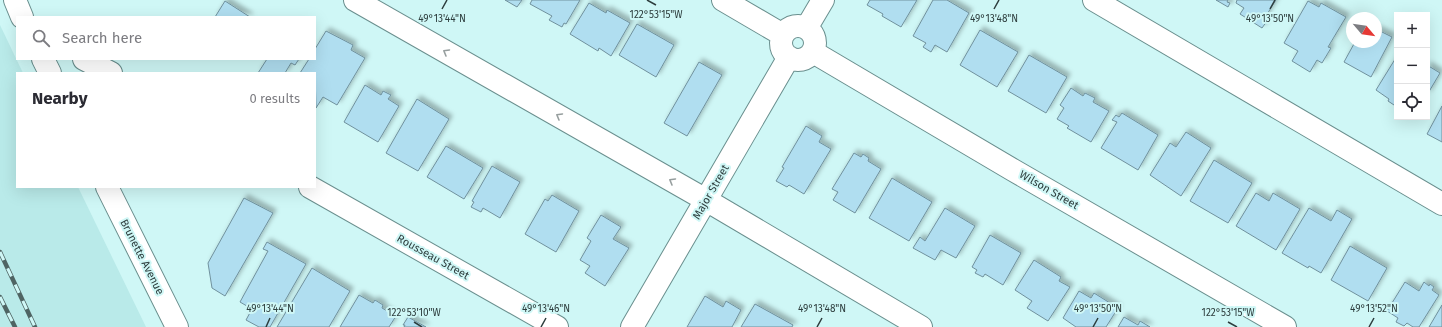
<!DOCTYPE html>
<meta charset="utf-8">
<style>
body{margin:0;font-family:"Fira Sans",sans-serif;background:#f7f7f7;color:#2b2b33}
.controls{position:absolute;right:12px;top:12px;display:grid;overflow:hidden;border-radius:0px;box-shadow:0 4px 16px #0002}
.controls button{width:36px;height:36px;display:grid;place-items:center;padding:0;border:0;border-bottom:1px solid #e1e1e2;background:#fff;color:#2b2b33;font:20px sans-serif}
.compass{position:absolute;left:1346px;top:12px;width:36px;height:36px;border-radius:50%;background:#fff;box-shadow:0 4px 16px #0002;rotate:119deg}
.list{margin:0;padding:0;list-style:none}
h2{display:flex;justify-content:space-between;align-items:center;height:52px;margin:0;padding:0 16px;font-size:17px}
h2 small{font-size:13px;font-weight:400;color:#7c7c81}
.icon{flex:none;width:22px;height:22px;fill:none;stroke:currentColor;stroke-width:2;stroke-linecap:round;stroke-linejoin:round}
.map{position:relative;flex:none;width:1442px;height:327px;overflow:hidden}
.search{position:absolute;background:#fff;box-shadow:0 4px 16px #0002;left:16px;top:16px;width:300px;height:44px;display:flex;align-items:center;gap:10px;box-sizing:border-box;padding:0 14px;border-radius:0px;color:#7c7c81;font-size:15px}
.panel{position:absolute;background:#fff;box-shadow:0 4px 16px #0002;left:16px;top:72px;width:300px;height:116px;border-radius:0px}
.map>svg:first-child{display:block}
.built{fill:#b9eae9}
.building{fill:#b0def0;stroke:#70919d;filter:url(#shadow)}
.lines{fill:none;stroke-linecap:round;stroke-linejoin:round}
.minor-casing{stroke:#6a8f8e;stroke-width:24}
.major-casing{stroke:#6a8f8e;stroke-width:24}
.minor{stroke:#fff;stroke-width:22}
.major{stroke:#fff;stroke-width:22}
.rail-casing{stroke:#4f6463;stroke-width:4.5}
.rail{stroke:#cff7f6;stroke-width:3;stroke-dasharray:9;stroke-linecap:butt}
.oneway{stroke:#969e9e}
.ticks{fill:none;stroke:#2d3d3d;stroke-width:1.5}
.labels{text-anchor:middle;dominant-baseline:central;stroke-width:4;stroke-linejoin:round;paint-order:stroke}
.street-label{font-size:11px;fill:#2d3d3d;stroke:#cff7f6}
.ticks-label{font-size:10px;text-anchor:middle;fill:#2d3d3d;stroke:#cff7f6;stroke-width:4;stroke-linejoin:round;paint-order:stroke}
</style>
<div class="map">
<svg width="1442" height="327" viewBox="0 0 1442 327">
<defs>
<filter id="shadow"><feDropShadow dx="3.5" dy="-3.5" stdDeviation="2" flood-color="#0004"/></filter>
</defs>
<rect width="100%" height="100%" fill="#cff7f6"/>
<path class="built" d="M 0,25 L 23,73 L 17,73 L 17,187 L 78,187 L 146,327 L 0,327 Z"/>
<path class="building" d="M 505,0 L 522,0 L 517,7 Z
M 532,0 L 580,0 L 566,24 L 564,23 L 562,27 L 549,20 L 552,16 L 530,4 Z
M 870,0 L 917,0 L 901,27 L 882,16 L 883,14 L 867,5 Z
M 933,0 L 947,0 L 969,13 L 947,52 L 935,45 L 931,52 L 923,47 L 926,43 L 913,36 Z
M 1216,0 L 1228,0 L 1227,2 L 1230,3 L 1228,7 Z
M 1237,0 L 1276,0 L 1264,19 L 1267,21 L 1262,28 L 1240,14 L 1244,8 L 1236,3 Z
M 225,1 L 250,17 L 215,17 Z
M 1308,1 L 1319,7 L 1321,3 L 1346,17 L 1328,47 L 1331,48 L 1322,63 L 1317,60 L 1310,72 L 1292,61 L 1298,51 L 1284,43 Z
M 589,3 L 606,13 L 607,10 L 630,23 L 611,56 L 599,48 L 598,51 L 570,34 Z
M 637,24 L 674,45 L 656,77 L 619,55 Z
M 1376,29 L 1392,37 L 1371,77 L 1344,62 L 1355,42 L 1362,46 L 1364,42 L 1376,42 Z
M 980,30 L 1018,52 L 997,87 L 960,65 Z
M 326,31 L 353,45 L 351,50 L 365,58 L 337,105 L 323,97 L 316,108 L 315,73 L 300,73 L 309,59 L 315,59 L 315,49 Z
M 1029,55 L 1067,77 L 1046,113 L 1008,91 Z
M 1397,56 L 1397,107 L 1388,101 L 1389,99 L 1376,90 Z
M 267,59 L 299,59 L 295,65 L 291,63 L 285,73 L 258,73 Z
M 699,62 L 722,75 L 687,136 L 664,123 Z
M 1427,65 L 1440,73 L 1427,95 Z
M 365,85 L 381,95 L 383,91 L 391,95 L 388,99 L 399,106 L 378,142 L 344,122 Z
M 1071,88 L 1083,96 L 1085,93 L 1095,98 L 1093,102 L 1109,111 L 1091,142 L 1067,128 L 1069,126 L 1057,119 L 1064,108 L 1060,105 Z
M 417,99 L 449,119 L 418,171 L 386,153 Z
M 1442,106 L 1442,142 L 1427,134 Z
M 1122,113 L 1158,135 L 1138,170 L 1101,148 L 1117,122 L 1112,120 L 1116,115 L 1119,117 Z
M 806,126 L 822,136 L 819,142 L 831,149 L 804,194 L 789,185 L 787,187 L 776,181 L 784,168 L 782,167 Z
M 1186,132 L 1211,148 L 1181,196 L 1150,175 L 1170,143 L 1176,147 Z
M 446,146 L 483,168 L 464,199 L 427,177 Z
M 854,153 L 861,157 L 863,154 L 869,158 L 868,161 L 881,169 L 855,213 L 833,200 L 838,192 L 832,189 Z
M 1214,160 L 1252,183 L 1228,223 L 1190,201 Z
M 492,166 L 520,182 L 500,218 L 483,208 L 481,212 L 471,207 L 474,202 L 472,201 Z
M 892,178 L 932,202 L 909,241 L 869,218 Z
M 1256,193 L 1269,201 L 1273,193 L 1300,209 L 1276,250 L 1236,226 Z
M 552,195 L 579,211 L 556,252 L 525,234 L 545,199 L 548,201 Z
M 244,198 L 273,213 L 225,296 L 212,288 L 208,263 Z
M 945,208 L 975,226 L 956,258 L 941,250 L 935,260 L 913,248 L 920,237 L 925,241 Z
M 1309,208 L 1331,221 L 1337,210 L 1352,219 L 1321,273 L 1309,266 L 1308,268 L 1282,253 Z
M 601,215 L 621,227 L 613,239 L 629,248 L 605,286 L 585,273 L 590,266 L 580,260 L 591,241 L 587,238 Z
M 990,235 L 1021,253 L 1003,285 L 985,274 L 983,277 L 975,273 L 977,270 L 972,267 Z
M 267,242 L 306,264 L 270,327 L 259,327 L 246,320 L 252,309 L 240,302 L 268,251 L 263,249 Z
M 1350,246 L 1387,268 L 1368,301 L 1331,280 Z
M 1034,260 L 1061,277 L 1059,281 L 1070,287 L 1048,321 L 1027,308 L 1032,301 L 1015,290 Z
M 312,268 L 350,291 L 329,327 L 277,327 Z
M 1405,282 L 1419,291 L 1424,282 L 1429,286 L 1430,284 L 1434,287 L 1432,290 L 1439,295 L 1419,327 L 1413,327 L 1407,323 L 1404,326 L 1396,322 L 1398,318 L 1387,311 Z
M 1079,291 L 1091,298 L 1094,293 L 1118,308 L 1106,327 L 1076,327 L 1063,318 Z
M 359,295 L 373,303 L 375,300 L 383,305 L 382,308 L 396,316 L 389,327 L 340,327 Z
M 705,296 L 723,307 L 726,301 L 741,310 L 732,327 L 687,327 Z
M 755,304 L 793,325 L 792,327 L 741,327 Z
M 1442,305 L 1442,327 L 1429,327 Z
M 408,317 L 426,327 L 404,327 L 405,325 L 403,325 Z
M 1124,317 L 1138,325 L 1140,321 L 1150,327 L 1118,327 Z"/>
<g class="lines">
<defs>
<path id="minor" d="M 355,0 L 706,200 L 921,327
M 723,0 L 783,35
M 1094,0 L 1442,204
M781 43a17 17 0 1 1 34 0a17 17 0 1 1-34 0Z
M 807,27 L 823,0
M 813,52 L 1013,170 L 1285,327
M 84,59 L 111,73
M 310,187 L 557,327
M 632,327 L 789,57"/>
<path id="major" d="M 15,0 L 22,17
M 43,59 L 50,73
M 107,187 L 177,327"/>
</defs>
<use href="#minor" class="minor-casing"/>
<use href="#major" class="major-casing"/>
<use href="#minor" class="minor"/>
<use href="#major" class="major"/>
<defs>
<path id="rail" d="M 0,252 L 35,327
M 0,297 L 15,327"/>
</defs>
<use href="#rail" class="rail-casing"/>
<use href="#rail" class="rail"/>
</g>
<defs><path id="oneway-chevron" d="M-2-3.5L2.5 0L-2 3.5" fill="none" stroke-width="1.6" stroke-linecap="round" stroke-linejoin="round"/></defs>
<g class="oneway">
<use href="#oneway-chevron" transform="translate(446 52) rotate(-150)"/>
<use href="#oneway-chevron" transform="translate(559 116) rotate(-150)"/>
<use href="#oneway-chevron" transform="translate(672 181) rotate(-150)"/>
</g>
<path class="ticks" d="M 647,0 L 656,5M 442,9 L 447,0M 994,9 L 999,0M 1270,9 L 1275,0M 414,322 L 422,327M 1228,322 L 1237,327M 266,327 L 270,318M 541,327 L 546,318M 817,327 L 822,318M 1093,327 L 1098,318M 1369,327 L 1374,318"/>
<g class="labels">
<g class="street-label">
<text transform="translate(1049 190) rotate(30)">Wilson Street</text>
<text transform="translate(711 192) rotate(-60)">Major Street</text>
<text transform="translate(142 257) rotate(63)">Brunette Avenue</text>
<text transform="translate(433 257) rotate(29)">Rousseau Street</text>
</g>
</g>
<g class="ticks-label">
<text x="656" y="18">122°53'15"W</text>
<text x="442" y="22">49°13'44"N</text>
<text x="994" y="22">49°13'48"N</text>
<text x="1270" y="22">49°13'50"N</text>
<text x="270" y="312">49°13'44"N</text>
<text x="546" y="312">49°13'46"N</text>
<text x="822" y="312">49°13'48"N</text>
<text x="1098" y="312">49°13'50"N</text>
<text x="1374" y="312">49°13'52"N</text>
<text x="414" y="316">122°53'10"W</text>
<text x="1228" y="316">122°53'15"W</text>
</g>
</svg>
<div class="controls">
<button>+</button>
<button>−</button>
<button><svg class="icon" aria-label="locate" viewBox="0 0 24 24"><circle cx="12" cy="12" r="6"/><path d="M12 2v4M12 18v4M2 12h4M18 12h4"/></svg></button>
</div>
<svg class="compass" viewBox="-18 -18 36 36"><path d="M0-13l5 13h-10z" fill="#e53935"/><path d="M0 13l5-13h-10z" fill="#7c7c81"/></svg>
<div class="search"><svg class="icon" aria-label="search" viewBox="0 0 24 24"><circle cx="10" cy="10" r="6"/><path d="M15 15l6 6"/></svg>Search here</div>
<section class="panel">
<h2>Nearby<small>0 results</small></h2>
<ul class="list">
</ul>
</section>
</div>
